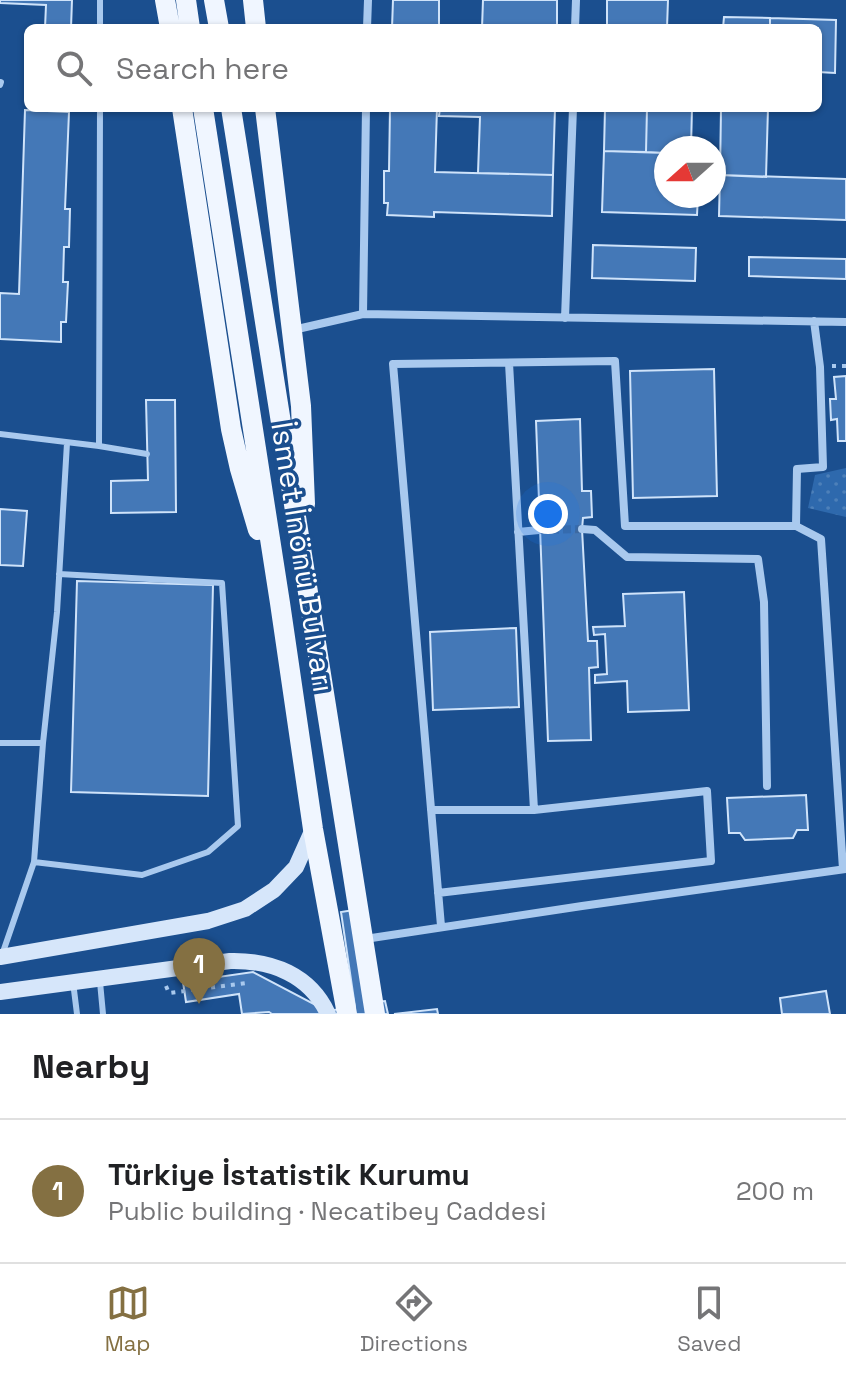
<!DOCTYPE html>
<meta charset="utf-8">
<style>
body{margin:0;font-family:"Space Grotesk",sans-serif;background:#f6f6f6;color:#202124}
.compass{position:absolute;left:654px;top:136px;width:72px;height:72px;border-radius:50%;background:#fff;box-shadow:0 2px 6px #0004;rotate:249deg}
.you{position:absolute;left:548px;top:514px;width:28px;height:28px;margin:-20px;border:6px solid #fff;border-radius:50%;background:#1a73e8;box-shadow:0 0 0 12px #1a73e833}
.badge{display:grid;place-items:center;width:52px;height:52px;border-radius:50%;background:#847042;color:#fff;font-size:26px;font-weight:700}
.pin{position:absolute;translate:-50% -66px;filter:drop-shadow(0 2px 4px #0008)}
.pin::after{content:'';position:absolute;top:42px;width:28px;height:24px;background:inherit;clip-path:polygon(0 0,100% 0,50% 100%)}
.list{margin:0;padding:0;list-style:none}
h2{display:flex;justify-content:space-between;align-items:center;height:104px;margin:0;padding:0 32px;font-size:34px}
h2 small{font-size:26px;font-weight:400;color:#757577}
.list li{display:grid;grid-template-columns:52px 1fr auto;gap:24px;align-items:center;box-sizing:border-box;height:144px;padding:0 32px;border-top:2px solid #e0e0e0}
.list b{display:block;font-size:30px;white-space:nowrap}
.list p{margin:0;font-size:26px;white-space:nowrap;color:#757577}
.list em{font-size:26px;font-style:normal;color:#757577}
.icon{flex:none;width:44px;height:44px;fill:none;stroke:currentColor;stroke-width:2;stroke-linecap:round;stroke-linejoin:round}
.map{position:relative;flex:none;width:846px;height:1014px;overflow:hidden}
.search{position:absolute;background:#fff;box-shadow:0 2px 6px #0004;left:24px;right:24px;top:24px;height:88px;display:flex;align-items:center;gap:20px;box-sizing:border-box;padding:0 28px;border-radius:12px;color:#757577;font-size:30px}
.sheet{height:248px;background:#fff}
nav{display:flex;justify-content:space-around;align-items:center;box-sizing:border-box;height:112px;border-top:2px solid #e0e0e0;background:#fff;font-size:22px;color:#757577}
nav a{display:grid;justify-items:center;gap:4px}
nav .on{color:#847042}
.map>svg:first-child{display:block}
.grass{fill:url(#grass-dots)}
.building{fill:#4478b7;stroke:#cfe3fa;stroke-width:2}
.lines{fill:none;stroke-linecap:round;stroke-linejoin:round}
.street-tunnel{stroke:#3d69a0;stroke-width:8;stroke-dasharray:8 4;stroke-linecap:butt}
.path{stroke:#a9c9ee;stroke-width:4;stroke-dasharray:4 6;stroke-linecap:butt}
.lane{stroke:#a9c9ee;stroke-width:6}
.street{stroke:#a9c9ee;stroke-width:8}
.secondary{stroke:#d6e6fa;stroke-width:16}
.primary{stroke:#f0f6ff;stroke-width:20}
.labels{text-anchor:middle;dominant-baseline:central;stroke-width:7;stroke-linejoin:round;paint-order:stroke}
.street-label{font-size:30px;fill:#fff;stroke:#1b4f8f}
</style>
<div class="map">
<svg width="846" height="1014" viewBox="0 0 846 1014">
<defs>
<pattern id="grass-dots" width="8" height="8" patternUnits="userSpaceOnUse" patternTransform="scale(2)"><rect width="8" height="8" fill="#2e69ad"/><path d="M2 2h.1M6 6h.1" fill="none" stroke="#4d80b9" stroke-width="1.8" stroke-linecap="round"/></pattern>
</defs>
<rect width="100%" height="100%" fill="#1b4f8f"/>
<path class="grass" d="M 846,468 L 846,517 L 808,508 L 815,475 Z"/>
<path class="building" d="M 0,0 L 72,0 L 71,28 L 45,28 L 46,5 L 0,3 Z
M 393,0 L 439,0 L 439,28 L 392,28 Z
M 483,0 L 557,0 L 557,28 L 482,28 Z
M 607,0 L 668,0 L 667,28 L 607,28 Z
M 724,17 L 770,18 L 770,28 L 723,28 Z
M 770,18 L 836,20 L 835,73 L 818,72 L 818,28 L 770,28 Z
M 390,108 L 437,108 L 435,172 L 553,175 L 552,216 L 434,212 L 434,217 L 387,215 L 388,203 L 384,203 L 384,171 L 389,171 Z
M 440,108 L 555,108 L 553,175 L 478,173 L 480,117 L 439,116 Z
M 605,108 L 647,108 L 646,152 L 604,151 Z
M 647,108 L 692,108 L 691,148 L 666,148 L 666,153 L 646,152 Z
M 721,108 L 768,108 L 766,177 L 720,175 Z
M 25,110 L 69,112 L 65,209 L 70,209 L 69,247 L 64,247 L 63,282 L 68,282 L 66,322 L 61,322 L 61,342 L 0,339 L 0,293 L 19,294 Z
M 604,151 L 666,153 L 666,196 L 698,196 L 697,215 L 602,212 Z
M 720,175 L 846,179 L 846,220 L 719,216 Z
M 593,245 L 696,248 L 695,281 L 592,278 Z
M 749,257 L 846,259 L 846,279 L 749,276 Z
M 714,369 L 717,496 L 633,498 L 630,371 Z
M 846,376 L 846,441 L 838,441 L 837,419 L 831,420 L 830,399 L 836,399 L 834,377 Z
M 146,400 L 175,400 L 176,512 L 111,513 L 111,481 L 148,480 Z
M 580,419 L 582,491 L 591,491 L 592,517 L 583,518 L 582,529 L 588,641 L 597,641 L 598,667 L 589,668 L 591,740 L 548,741 L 536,421 Z
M 0,509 L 27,511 L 23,566 L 0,565 Z
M 77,581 L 213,585 L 208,796 L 71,792 Z
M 684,592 L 689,710 L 628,712 L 627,681 L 595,683 L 595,675 L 607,674 L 605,634 L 594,635 L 593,627 L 625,626 L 623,594 Z
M 516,628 L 519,707 L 433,710 L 430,632 Z
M 806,795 L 808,830 L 797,830 L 793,838 L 745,840 L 740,833 L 729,833 L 727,798 Z
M 360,909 L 375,1002 L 385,1001 L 388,1014 L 272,1014 L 269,1012 L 242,1014 L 239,994 L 186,1002 L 183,982 L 253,972 L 327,1011 L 355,1007 L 341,912 Z
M 826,991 L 830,1014 L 782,1014 L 780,998 Z
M 437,1009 L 438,1014 L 394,1014 Z"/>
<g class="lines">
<path class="street-tunnel" d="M 539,530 L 582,529"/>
<path class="path" d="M 832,366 L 846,366
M 166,986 L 169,993 L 246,983"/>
<path class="lane" d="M 100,28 L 100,0
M 0,85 L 1,82
M 0,434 L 99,446 L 147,454
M 99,446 L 100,108
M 0,743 L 43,743
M 34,862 L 142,875 L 208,852 L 238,826 L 222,583 L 59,574
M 3,952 L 34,862 L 43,743 L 57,612 L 67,443
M 73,982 L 77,1014
M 100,982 L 103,1014"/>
<path class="street" d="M 367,28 L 368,0
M 575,28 L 576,0
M 363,314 L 366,108
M 565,318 L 573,108
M 293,330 L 363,314 L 846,322
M 796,526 L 821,539 L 843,869
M 582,529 L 595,530 L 627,557 L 758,559 L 764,602 L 767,786
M 518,532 L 539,530
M 431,810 L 534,810 L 509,363
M 438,893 L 711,861 L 707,791 L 534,810
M 441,926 L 393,364 L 615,361 L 625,526 L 796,526 L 797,469 L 823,467 L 820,367 L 814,321
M 365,939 L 582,906 L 846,869"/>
<path class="secondary" d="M 0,957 L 208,921 L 245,909 L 274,890 L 296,867 L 313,829
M 0,992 L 230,961 C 272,960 310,975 328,1014"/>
<path class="primary" d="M 165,0 L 170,28
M 186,0 L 190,28
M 214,0 L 219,28
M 253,0 L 256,28
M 182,108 L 231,429 L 240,469 L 258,530
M 203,108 L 280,603 L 313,829 L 347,1014
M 231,108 L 375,1014
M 265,108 L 301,406 L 305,504"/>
</g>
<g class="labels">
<g class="street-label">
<text transform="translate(303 557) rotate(81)">İsmet İnönü Bulvarı</text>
</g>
</g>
</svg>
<svg class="compass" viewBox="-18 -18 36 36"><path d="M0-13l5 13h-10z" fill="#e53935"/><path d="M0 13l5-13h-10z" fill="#757577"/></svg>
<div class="you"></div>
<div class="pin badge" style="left:199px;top:1004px">1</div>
<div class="search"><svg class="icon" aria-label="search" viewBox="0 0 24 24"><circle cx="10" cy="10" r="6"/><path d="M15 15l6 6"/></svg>Search here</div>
</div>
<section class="sheet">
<h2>Nearby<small></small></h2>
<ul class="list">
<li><span class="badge">1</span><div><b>Türkiye İstatistik Kurumu</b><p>Public building · Necatibey Caddesi</p></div><em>200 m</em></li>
</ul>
</section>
<nav>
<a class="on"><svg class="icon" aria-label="map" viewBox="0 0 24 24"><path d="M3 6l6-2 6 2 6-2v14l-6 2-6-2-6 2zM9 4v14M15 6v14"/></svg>Map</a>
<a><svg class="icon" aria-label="directions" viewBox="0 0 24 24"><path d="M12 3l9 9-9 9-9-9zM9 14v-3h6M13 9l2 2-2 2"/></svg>Directions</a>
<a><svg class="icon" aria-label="saved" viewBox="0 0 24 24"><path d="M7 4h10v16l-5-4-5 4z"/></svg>Saved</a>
</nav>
